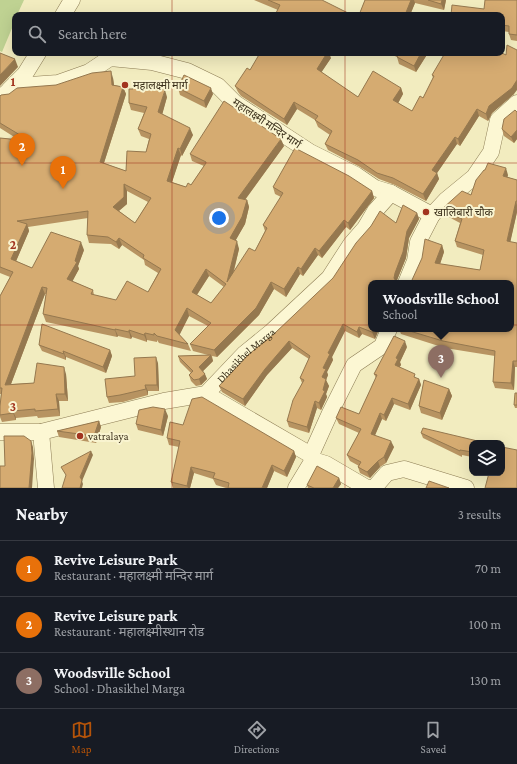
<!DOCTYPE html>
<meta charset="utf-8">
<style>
body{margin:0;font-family:"Crimson Pro","Noto Sans Devanagari",serif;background:#242831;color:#f1f3f6}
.controls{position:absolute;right:12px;bottom:12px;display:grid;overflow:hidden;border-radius:8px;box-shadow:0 4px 16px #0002}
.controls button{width:36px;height:36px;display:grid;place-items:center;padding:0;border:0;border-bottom:1px solid #363941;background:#171b24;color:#f1f3f6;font:20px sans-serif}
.you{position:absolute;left:219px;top:218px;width:14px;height:14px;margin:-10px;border:3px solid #fff;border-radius:50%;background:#1a73e8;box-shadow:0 0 0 6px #1a73e833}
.badge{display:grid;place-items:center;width:26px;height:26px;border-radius:50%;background:#b45309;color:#fff;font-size:13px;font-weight:700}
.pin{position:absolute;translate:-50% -33px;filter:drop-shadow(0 1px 2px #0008)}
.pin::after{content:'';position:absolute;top:21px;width:14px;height:12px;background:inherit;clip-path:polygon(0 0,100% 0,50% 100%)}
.popup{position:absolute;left:368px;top:280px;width:146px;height:52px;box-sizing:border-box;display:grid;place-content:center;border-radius:8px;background:#171b24;filter:drop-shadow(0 1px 3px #0005);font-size:13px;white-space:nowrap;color:#9ea1a6}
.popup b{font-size:15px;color:#f1f3f6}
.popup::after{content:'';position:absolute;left:50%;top:100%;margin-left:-8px;border:8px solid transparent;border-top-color:#171b24}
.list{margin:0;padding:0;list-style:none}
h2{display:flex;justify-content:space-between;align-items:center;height:52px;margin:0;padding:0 16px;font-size:17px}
h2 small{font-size:13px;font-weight:400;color:#9ea1a6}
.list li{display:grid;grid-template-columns:26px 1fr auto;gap:12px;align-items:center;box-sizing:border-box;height:56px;padding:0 16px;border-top:1px solid #363941}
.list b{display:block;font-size:15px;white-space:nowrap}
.list p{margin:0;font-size:13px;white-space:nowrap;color:#9ea1a6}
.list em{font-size:13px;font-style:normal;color:#9ea1a6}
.icon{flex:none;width:22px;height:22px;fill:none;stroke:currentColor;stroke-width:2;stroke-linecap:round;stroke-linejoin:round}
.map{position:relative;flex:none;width:517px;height:488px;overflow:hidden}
.search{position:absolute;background:#171b24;box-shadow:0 4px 16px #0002;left:12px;right:12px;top:12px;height:44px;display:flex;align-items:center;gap:10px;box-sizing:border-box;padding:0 14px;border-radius:8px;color:#9ea1a6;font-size:15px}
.sheet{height:220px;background:#171b24}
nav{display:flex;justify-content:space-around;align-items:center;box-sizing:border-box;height:56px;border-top:1px solid #363941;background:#171b24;font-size:11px;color:#9ea1a6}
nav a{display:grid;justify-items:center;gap:2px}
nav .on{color:#b45309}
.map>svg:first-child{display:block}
.green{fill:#bfd292}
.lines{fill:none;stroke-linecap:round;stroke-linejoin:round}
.minor-casing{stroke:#8d7d55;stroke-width:17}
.minor{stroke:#fcf7d3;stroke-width:16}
.wall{fill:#b79361;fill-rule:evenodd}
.shaded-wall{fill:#95784f}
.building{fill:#d5ab71;stroke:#95784f;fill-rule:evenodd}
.grid{fill:none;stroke:#a2341f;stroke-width:1;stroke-opacity:0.55}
.poi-dot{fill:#a2341f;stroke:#f9f4d0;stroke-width:1.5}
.labels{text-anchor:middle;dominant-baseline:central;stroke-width:4;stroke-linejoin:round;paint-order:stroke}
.poi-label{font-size:11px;fill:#3b301b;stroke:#f9f4d0;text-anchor:start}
.street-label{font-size:11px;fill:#3b301b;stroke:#f9f4d0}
.grid-label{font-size:13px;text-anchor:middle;font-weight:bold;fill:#a2341f;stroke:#f9f4d0;stroke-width:4;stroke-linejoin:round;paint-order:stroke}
</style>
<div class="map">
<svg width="517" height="488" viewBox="0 0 517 488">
<rect width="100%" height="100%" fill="#f2ecbf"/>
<path class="green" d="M 0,0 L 24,0 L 17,15 L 15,15 L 15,21 L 2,52 L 0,51 Z"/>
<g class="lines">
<defs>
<g id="minor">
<path d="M 63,15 L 72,0"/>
<path d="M 9,90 L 25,74 L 38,53"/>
<path d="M 6,93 L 16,86 L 58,83 L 89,72 L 110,58 L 152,62 L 187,71 L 218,86 L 235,103 L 310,152 L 356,175 L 375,188 L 391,193"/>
<path d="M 406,283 L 415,261 L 418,242 L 432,215"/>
<path d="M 206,394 L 311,455"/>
<path id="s1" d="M 0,432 L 41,432 L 164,401 L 206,394 L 244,354 L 271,332 L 329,278 L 351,244 L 365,228 L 375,211 L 391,193 L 432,215 L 446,200 L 474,177 L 491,152 L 498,120 L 517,103"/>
<path d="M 41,432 L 46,488"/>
<path d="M 313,460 L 326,464 L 367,488 L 374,488 L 387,473 L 404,469 L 466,488"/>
<path d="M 296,488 L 313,460 L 311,455 L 330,413 L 354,365 L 382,346 L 389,329"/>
</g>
</defs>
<use href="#minor" class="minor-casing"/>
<use href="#minor" class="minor"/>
</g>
<path class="wall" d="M 254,0 L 322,0 L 278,10 Z
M 365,0 L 446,0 L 444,10 L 415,3 L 410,15 L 359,15 Z
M 517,0 L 517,41 L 511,40 L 509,34 L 509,32 L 502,31 L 502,15 L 484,9 Z
M 388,53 L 428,53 L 416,72 L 399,64 L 397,57 Z
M 331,58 L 321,72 L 358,97 L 401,88 L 403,94 L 398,103 L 412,111 L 423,98 L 433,78 L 432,75 L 514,94 L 492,113 L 488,121 L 479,116 L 460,146 L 457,144 L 437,173 L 439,179 L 426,201 L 395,185 L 379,179 L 360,167 L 328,150 L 325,144 L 330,135 L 318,127 L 315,120 L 297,109 L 287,125 L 241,96 L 238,92 L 235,86 L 250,70 Z
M 113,78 L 114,85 L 123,87 L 126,94 L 104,163 L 126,171 L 146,152 L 149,139 L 141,136 L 138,129 L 144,113 L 131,110 L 129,103 L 167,97 L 162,114 L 193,135 L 182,156 L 181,155 L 172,182 L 186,187 L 191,185 L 204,166 L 192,161 L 190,154 L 284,146 L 245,200 L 247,200 L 249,207 L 245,224 L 235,241 L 239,249 L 234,271 L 255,251 L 265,231 L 263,225 L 281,197 L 275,194 L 273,187 L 372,191 L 374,198 L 350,230 L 346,227 L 322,258 L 318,255 L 303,276 L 300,274 L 286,297 L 274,289 L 259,315 L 217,357 L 212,356 L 213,361 L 203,371 L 207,379 L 201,385 L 196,386 L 191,381 L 189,375 L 191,373 L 180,362 L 178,356 L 208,355 L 193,351 L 190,344 L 208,326 L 189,316 L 179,335 L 188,344 L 191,351 L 159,343 L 157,340 L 157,342 L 147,340 L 147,342 L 132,337 L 131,339 L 118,336 L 117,337 L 46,322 L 43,314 L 46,294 L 45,294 L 11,384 L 34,383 L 66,374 L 68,401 L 59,401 L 60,416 L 38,418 L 37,416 L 16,418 L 16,420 L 2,422 L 0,417 L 0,406 L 1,394 L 0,394 L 0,296 L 10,277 L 0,273 L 0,138 L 19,140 L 0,128 L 0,96 L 56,85 ZM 127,191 L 148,202 L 135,223 L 119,211 L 127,204 ZM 88,218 L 87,235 L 89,243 L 111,244 L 119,249 L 122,245 L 144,260 L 145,265 L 158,273 L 148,292 L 116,300 L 94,295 L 93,290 L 72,281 L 79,269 L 78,266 L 84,250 L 32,268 L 16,261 L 29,231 L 28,227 ZM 209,276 L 224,287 L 211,303 L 197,295 Z
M 178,88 L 213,94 L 206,108 L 180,95 Z
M 517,112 L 517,139 L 514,143 L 504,136 L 502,129 Z
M 508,175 L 507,177 L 517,180 L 517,212 L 510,242 L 517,243 L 517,367 L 515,367 L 514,390 L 495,388 L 493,382 L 495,356 L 445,348 L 401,334 L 399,329 L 451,329 L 455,330 L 511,283 L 410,283 L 442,245 L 444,252 L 440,264 L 480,270 L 483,255 L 457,247 L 455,241 L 460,223 L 445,215 L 442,209 L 471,195 Z
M 417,213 L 419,219 L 409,238 L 406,258 L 397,280 L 397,283 L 371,283 L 379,329 L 375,339 L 362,334 L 359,338 L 345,331 L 332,357 L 333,360 L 327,372 L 328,375 L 326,380 L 329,386 L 326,394 L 327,397 L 321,410 L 317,408 L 309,433 L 289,427 L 287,421 L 302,383 L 300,378 L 309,359 L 292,348 L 267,375 L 245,406 L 222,392 L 219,386 L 275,333 L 396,223 Z
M 39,345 L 110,350 L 112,356 L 106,373 L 66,357 L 66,360 L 42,351 Z
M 407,347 L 400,362 L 401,365 L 399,367 L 416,378 L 419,379 L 421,385 L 410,410 L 394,404 L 386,421 L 382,419 L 375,435 L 394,447 L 386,463 L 380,467 L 370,478 L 360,473 L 358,467 L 359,466 L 350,461 L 347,455 L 359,433 L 339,424 L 336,418 L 359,414 L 376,378 L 374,374 Z
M 158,363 L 159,391 L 148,391 L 148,395 L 123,402 L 109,403 L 107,397 L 135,376 Z
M 449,389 L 452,396 L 442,420 L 421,413 L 419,406 Z
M 517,393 L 517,408 L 515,408 L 514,405 Z
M 168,416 L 163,436 L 138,430 L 136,424 Z
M 99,421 L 101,427 L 96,443 L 59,437 L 57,431 Z
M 421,433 L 472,443 L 472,457 L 462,455 L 462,457 L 423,438 Z
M 167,438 L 294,451 L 296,457 L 287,477 L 274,471 L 267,488 L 226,488 L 216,485 L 213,479 L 194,473 L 190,488 L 173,488 L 171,482 L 179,447 L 169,445 Z
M 339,478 L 341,484 L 338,488 L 308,488 L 307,485 Z"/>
<path class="shaded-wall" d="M 411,0 L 414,0 L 415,3 L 410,15 L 405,15 Z
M 442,0 L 446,0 L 444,10 L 441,4 Z
M 326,53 L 329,53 L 331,58 L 319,76 L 317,69 Z
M 421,53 L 428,53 L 416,72 L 414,66 Z
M 15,59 L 18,67 L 0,86 L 0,75 Z
M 111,71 L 113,78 L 115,92 L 112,85 Z
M 517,80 L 517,90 L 514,94 L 492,113 L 488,121 L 486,114 L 489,106 Z
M 123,87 L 126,94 L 102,169 L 100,162 Z
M 211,88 L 213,94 L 206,108 L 204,101 Z
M 401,88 L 403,94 L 396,107 L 393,100 Z
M 165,90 L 167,97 L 161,119 L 158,112 Z
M 294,102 L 297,109 L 287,125 L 284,119 Z
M 477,109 L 479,116 L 460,146 L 458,139 Z
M 190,128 L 193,135 L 182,156 L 180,149 Z
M 517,130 L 517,139 L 514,143 L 511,137 Z
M 455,137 L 457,144 L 437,173 L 439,179 L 426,201 L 423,194 L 432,170 Z
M 281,139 L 284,146 L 241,205 L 238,198 Z
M 178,148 L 181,155 L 170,188 L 167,181 Z
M 506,168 L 508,175 L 506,182 L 503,176 Z
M 124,184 L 127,191 L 127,204 L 115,214 L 113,207 Z
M 372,191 L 374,198 L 350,230 L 348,223 Z
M 247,200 L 249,207 L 245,224 L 233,245 L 230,238 Z
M 516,201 L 517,205 L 517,212 L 509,248 L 507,241 Z
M 417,213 L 419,219 L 409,238 L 406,258 L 397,280 L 397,283 L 396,283 L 394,278 L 395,273 L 407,231 Z
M 344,220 L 346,227 L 322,258 L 319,251 Z
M 27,224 L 29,231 L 14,266 L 11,259 Z
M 119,238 L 122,245 L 119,249 L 116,242 Z
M 237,241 L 239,249 L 229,289 L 227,282 Z
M 81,242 L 84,250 L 78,266 L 79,269 L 70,286 L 67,279 Z
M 442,245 L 444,252 L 438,270 L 435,263 Z
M 315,248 L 318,255 L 303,276 L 301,269 Z
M 298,267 L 300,274 L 286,297 L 284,289 Z
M 206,269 L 209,276 L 194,299 L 192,292 Z
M 271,282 L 274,289 L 259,315 L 217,357 L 214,350 Z
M 42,287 L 45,294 L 8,392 L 5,385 Z
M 187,308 L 189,316 L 178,338 L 175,330 Z
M 343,324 L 345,331 L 332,357 L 333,360 L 327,372 L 328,375 L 326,380 L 329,386 L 326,394 L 327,397 L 321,410 L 319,403 L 323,390 L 322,377 L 323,368 L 328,353 Z
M 359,327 L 362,334 L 359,338 L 357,332 Z
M 115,329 L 118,336 L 117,337 L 115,330 Z
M 374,329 L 379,329 L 375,339 L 372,332 Z
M 129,330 L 132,337 L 131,339 L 129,332 Z
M 145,333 L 147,340 L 147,342 L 144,335 Z
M 289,341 L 292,348 L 267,375 L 245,406 L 243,399 L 265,369 Z
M 405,341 L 407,347 L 400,362 L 401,365 L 397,371 L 395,365 L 396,358 Z
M 110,350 L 112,356 L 106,373 L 103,367 Z
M 63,351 L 66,357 L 66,360 Z
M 211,355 L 213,361 L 201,373 L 199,367 Z
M 156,357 L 158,363 L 159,391 L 157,385 Z
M 513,361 L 515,367 L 514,390 L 511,383 Z
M 64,367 L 66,374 L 68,401 L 65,394 Z
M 205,374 L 207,379 L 201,385 L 199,379 Z
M 419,379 L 421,385 L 410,410 L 408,404 Z
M 145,385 L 148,391 L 148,395 L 146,389 Z
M 449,389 L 452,396 L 442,420 L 440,413 Z
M 56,394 L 59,401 L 60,416 L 58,409 Z
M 392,398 L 394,404 L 386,421 L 384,415 Z
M 315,401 L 317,408 L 309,433 L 307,427 Z
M 165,409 L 168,416 L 163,436 L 161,430 Z
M 13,411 L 16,418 L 16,420 L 13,413 Z
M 380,413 L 382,419 L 373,440 L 371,434 Z
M 99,421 L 101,427 L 96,443 L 94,436 Z
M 31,441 L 33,447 L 34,459 L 32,488 L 29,488 Z
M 391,441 L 394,447 L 386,463 L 384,457 Z
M 91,451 L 93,455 L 82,481 L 83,484 L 82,488 L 80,488 L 80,477 Z
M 294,451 L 296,457 L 287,477 L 284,471 Z
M 378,461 L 380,467 L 370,478 L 367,472 Z
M 272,465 L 274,471 L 267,488 L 262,488 Z
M 191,467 L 194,473 L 190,488 L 188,488 L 187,486 Z
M 339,478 L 341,484 L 338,488 L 333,488 Z"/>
<path class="building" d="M 268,0 L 322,0 L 352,15 L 275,15 L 280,5 Z
M 365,0 L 411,0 L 405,15 L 359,15 Z
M 428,0 L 442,0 L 441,4 Z
M 485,0 L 517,0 L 517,35 L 509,34 L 509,26 L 502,25 L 502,15 L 451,15 L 452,5 L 484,9 Z
M 507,45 L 517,50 L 517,80 L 512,88 L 489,106 L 486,114 L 477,109 L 458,139 L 455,137 L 432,170 L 437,173 L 423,194 L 393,178 L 377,173 L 358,160 L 325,144 L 332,131 L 315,120 L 318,116 L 294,102 L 284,119 L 239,89 L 235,86 L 247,68 L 250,70 L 260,53 L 327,53 L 317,69 L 358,97 L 373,71 L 401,88 L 393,100 L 412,111 L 420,96 L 423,98 L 434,76 L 432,75 L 445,53 L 449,54 L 450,53 L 502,53 L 506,55 Z
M 0,53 L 15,59 L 0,75 Z
M 399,53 L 421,53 L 414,66 L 397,57 Z
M 111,71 L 112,85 L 123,87 L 100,162 L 126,171 L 127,151 L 146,152 L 151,134 L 138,129 L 147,107 L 129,103 L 129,89 L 133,89 L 135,81 L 165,90 L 158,112 L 190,128 L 180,149 L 178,148 L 167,181 L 186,187 L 188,183 L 191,185 L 206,163 L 206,162 L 190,154 L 224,101 L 281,139 L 238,198 L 247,200 L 242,217 L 230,238 L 237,241 L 227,282 L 249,248 L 255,251 L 267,228 L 263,225 L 283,193 L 273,187 L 295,148 L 349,176 L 372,191 L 348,223 L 344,220 L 319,251 L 315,248 L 301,269 L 298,267 L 284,289 L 271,282 L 256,308 L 214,350 L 190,344 L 211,323 L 187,308 L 175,330 L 188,344 L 157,336 L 154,333 L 154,335 L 145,333 L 144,335 L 129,330 L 129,332 L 115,329 L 115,330 L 43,314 L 47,288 L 42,287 L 5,385 L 34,383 L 37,363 L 64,367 L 65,394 L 56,394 L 58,409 L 35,411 L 35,409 L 13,411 L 13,413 L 0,415 L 0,406 L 2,388 L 0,388 L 0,296 L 13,272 L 0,267 L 0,138 L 30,141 L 0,123 L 0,96 L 1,95 L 9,94 L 17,88 L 56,85 L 92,73 ZM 124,184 L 151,198 L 135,223 L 113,207 L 124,197 ZM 88,211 L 87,235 L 108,237 L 116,242 L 119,238 L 144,255 L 143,258 L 161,269 L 148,292 L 127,281 L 116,300 L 91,294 L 93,290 L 67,279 L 77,262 L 75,261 L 81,242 L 51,232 L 32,268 L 11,259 L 27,224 L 17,221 ZM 206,269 L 226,284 L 211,303 L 192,292 Z
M 184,75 L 211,88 L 204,101 L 178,88 Z
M 515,110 L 517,112 L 517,130 L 511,137 L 502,129 L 504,119 Z
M 488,163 L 506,168 L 503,176 L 517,180 L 517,201 L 516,201 L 507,241 L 517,243 L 517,361 L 513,361 L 511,383 L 493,382 L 495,351 L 443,341 L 403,329 L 451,329 L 455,330 L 455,329 L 511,329 L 511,283 L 410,283 L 412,280 L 422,258 L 425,239 L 442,245 L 435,263 L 480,270 L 484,250 L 455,241 L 462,219 L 442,209 L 462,191 L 471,195 L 476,180 L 484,170 L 485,170 Z
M 403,205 L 417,213 L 407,231 L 403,252 L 395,273 L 394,278 L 397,283 L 371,283 L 371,329 L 374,329 L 372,332 L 359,327 L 357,332 L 343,324 L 328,353 L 330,354 L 323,368 L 326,369 L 322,377 L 326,379 L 323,390 L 325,391 L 319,403 L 315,401 L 307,427 L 287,421 L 293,400 L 304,380 L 300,378 L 310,356 L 289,341 L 265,369 L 243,399 L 219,386 L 248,355 L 275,333 L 333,278 L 356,243 L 371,226 L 380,211 L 396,223 Z
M 42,324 L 110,350 L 103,367 L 63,351 L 64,354 L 39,345 Z
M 394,336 L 405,341 L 396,358 L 398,359 L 395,365 L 415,374 L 414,377 L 419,379 L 408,404 L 392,398 L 384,415 L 380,413 L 371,434 L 391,441 L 384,457 L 378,461 L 367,472 L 358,467 L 361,462 L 347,455 L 361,429 L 336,418 L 341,407 L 359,414 L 377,375 L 374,374 Z
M 211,355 L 199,367 L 205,374 L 199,379 L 194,380 L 189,375 L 193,371 L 178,356 Z
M 156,357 L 157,385 L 145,385 L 146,389 L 120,395 L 107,397 L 105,379 L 135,376 L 134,358 Z
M 424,380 L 449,389 L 440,413 L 419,406 Z
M 515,393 L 517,393 L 517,405 L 514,405 Z
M 202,397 L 294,451 L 284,471 L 272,465 L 262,488 L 228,488 L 229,483 L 213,478 L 215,473 L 191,467 L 187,486 L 171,482 L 180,441 L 167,438 L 170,422 L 183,425 L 192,399 Z
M 153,407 L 165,409 L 161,430 L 136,424 L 139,410 Z
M 99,421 L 94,436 L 57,431 Z
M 423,428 L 486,443 L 472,443 L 472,452 L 460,450 L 460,451 L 421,433 Z
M 4,436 L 24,436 L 31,441 L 32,453 L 29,488 L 0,488 L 0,466 L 5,466 Z
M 502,447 L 517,450 L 517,488 L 485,488 L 489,473 L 502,473 Z
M 91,451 L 80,477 L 82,480 L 80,488 L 62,488 L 66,475 L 61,467 Z
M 317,466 L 339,478 L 333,488 L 314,488 L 307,485 Z
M 429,481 L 449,488 L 426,488 Z"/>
<path class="grid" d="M 172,0 L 172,15M 345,0 L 345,15M 172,53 L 172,488M 345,53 L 345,488M 0,163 L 517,163M 0,325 L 517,325"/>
<g class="poi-dot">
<circle cx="125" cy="85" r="4"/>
<circle cx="426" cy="212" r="4"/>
<circle cx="80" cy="436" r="4"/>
</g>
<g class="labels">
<g class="poi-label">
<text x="133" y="85">महालक्ष्मी मार्ग</text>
<text x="434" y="212">खालिबारी चौक</text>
<text x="88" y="436">vatralaya</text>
</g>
<g class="street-label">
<text transform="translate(267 123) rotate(34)">महालक्ष्मी मन्दिर मार्ग</text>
<text stroke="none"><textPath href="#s1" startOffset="266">Dhasikhel Marga</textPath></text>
</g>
</g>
<g class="grid-label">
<text x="13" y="86">1</text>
<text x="13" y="249">2</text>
<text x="13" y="411">3</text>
</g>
</svg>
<div class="controls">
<button><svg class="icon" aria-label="layers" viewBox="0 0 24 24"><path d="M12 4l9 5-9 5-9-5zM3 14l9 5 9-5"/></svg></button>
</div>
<div class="you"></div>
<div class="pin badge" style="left:63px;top:189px;background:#e8710a">1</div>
<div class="pin badge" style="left:22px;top:166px;background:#e8710a">2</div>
<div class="pin badge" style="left:441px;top:378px;background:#8d6e63">3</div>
<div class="popup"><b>Woodsville School</b>School</div>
<div class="search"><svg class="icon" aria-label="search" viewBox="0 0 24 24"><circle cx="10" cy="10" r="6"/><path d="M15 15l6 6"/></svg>Search here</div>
</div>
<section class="sheet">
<h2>Nearby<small>3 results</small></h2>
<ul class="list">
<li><span class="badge" style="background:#e8710a">1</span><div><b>Revive Leisure Park</b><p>Restaurant · महालक्ष्मी मन्दिर मार्ग</p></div><em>70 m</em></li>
<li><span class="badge" style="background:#e8710a">2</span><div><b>Revive Leisure park</b><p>Restaurant · महालक्ष्मीस्थान रोड</p></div><em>100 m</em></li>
<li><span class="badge" style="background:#8d6e63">3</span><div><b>Woodsville School</b><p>School · Dhasikhel Marga</p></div><em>130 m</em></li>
</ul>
</section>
<nav>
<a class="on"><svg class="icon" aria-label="map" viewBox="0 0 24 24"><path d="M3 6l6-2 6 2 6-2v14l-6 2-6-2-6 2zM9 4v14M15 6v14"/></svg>Map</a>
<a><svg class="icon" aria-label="directions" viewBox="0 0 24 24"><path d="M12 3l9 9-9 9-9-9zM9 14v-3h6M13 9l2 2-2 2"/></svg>Directions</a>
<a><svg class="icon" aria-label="saved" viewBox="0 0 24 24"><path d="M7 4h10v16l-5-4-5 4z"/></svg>Saved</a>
</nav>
